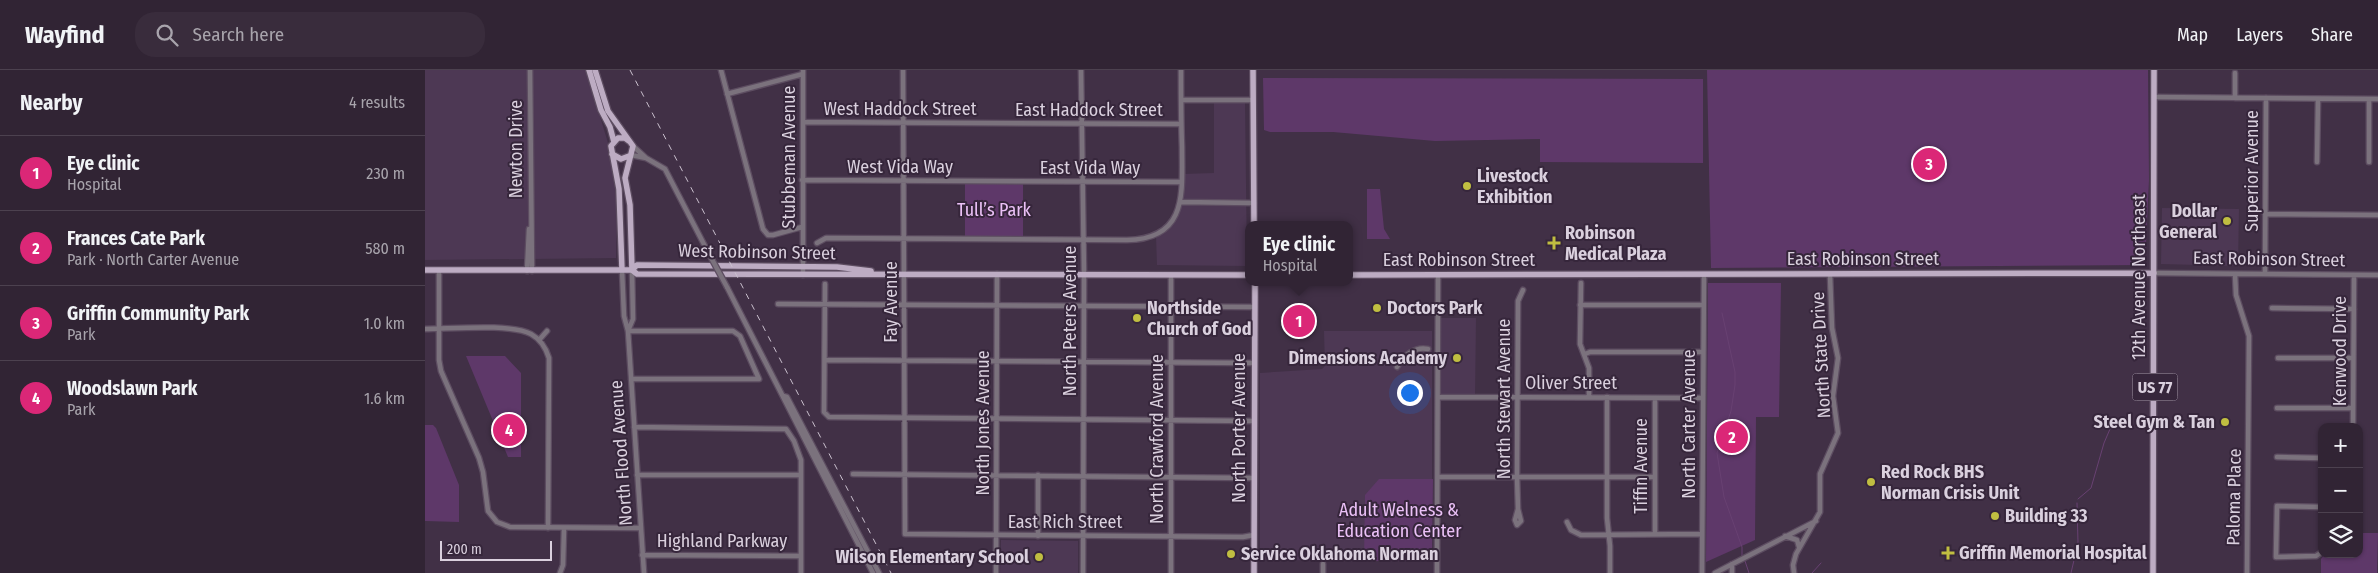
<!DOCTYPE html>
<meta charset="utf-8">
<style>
body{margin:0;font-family:"Fira Sans Condensed",sans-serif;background:#392c3c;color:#f1f3f6}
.controls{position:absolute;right:15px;bottom:15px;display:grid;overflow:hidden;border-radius:10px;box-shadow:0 1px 4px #0004}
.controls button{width:45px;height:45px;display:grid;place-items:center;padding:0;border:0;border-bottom:1px solid #4c414f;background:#312434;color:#f1f3f6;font:25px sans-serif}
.scale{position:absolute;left:15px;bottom:12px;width:112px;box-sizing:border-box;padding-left:5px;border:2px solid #dad0de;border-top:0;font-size:14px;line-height:18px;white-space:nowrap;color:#dad0de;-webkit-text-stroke:4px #36263b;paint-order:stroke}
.you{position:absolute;left:984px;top:322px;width:18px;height:18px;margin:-12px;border:4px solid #fff;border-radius:50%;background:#1a73e8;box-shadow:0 0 0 8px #1a73e833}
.badge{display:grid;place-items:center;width:32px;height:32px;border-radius:50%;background:#db2777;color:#fff;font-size:16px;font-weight:700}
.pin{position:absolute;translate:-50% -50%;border:2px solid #fff;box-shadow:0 1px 5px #0006}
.popup{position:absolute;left:820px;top:151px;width:108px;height:65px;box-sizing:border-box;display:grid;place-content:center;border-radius:10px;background:#312434;filter:drop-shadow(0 1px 4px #0005);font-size:16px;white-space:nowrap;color:#a8a4ac}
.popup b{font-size:19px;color:#f1f3f6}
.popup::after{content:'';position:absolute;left:50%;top:100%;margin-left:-10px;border:10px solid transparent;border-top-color:#312434}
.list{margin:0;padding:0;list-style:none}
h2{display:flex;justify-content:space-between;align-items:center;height:65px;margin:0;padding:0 20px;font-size:21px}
h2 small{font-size:16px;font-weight:400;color:#a8a4ac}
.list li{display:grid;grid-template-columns:32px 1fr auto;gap:15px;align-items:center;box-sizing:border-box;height:75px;padding:0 20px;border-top:1px solid #4c414f}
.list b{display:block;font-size:19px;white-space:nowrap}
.list p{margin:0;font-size:16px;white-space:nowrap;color:#a8a4ac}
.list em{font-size:16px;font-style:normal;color:#a8a4ac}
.icon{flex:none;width:28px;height:28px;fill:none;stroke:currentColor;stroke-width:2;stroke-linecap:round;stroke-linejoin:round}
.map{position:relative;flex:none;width:1953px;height:503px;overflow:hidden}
header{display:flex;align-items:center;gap:30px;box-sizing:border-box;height:70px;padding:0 25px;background:#312434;border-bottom:1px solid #4c414f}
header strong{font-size:24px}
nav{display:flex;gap:28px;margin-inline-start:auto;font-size:18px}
.search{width:350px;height:45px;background:#392c3c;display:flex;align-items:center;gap:12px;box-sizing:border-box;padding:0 18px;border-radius:20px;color:#a8a4ac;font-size:19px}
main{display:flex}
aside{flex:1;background:#312434}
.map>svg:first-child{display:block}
.built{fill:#4d3854}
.green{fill:#5e3869}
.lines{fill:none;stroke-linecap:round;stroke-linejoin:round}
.stream{stroke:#684172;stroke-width:1}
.minor-casing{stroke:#5d4d61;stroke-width:7}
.major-casing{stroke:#5d4d61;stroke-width:8}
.minor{stroke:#7b727d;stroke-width:4.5}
.major{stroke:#bdacc3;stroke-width:5.5}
.rail{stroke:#cac0ce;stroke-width:1;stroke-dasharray:6 6;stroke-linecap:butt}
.minor-bridge-casing{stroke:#5d4d61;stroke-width:7;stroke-linecap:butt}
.minor-bridge{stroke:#7b727d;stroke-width:4.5}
.poi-dot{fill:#c0be41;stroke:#36263b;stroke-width:2}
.labels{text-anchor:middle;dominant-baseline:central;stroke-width:4;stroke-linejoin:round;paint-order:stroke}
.shield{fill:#36263b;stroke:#a99dad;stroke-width:1}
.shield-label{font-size:16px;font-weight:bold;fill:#dad0de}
.street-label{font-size:18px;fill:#dad0de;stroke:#36263b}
.poi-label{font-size:18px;font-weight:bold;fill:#dad0de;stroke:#36263b;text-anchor:start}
.park-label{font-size:18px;fill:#ebc1f7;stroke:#36263b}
</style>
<header>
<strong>Wayfind</strong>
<div class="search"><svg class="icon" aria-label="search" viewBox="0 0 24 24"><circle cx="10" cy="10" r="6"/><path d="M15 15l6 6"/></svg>Search here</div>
<nav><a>Map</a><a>Layers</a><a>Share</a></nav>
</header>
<main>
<aside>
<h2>Nearby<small>4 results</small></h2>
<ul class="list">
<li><span class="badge">1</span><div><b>Eye clinic</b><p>Hospital</p></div><em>230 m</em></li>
<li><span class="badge">2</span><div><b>Frances Cate Park</b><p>Park · North Carter Avenue</p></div><em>580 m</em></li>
<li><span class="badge">3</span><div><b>Griffin Community Park</b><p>Park</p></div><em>1.0 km</em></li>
<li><span class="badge">4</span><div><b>Woodslawn Park</b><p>Park</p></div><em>1.6 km</em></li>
</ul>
</aside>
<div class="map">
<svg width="1953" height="503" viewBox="0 0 1953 503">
<rect width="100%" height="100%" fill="#413046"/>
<path class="built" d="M 0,0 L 161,0 L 183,73 L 190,102 L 192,134 L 191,188 L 0,190 Z
M 789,31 L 820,33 L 822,196 L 732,195 L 731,166 L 751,147 L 756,137 L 758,104 L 789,103 Z
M 1737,138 L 1814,139 L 1813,196 L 1736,194 Z
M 1015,248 L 1051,248 L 1050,327 L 1013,327 Z
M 899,261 L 1007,261 L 1007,491 L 835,490 L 835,303 L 897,299 L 900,296 Z
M 576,470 L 653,471 L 653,503 L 575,503 Z"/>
<path class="green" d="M 1282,0 L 1723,0 L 1724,110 L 1720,195 L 1286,198 Z
M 838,8 L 1278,9 L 1278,93 L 1115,92 L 1115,69 L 1010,71 L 908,62 L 845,62 L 839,60 Z
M 540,113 L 598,113 L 598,167 L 540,167 Z
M 942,119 L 955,119 L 959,159 L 965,169 L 942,169 Z
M 1283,213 L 1356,213 L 1354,347 L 1331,347 L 1330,470 L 1281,492 Z
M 41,286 L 80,286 L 96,303 L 96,387 L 83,387 Z
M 0,355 L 8,355 L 11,358 L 34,415 L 34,452 L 0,451 Z
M 954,409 L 1008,409 L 1007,491 L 939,491 L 940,425 Z
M 1934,463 L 1953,463 L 1952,503 L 1896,503 L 1896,489 L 1900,484 L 1934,484 Z"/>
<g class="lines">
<path class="stream" d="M 1297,243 L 1310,302 L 1310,315 L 1306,341 L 1292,383 L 1299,427 L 1317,477 L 1317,486
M 1653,429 L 1666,418 L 1679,373 L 1688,352
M 1320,491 L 1324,503
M 1387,503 L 1396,493
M 1646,503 L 1653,473 L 1652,433"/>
<defs>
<path id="minor" d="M 105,0 L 107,201
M 296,0 L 338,159 L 343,165 L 348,165 L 377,157
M 378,0 L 378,205
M 478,0 L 480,464 L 818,467 L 829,465
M 656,0 L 659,204 L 658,503
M 302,24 L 378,4
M 1729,27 L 1953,29
M 1810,28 L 1810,3
M 756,30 L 828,30
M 378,52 L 756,54
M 206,85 L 221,88 L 208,76
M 221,88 L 240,99 L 283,182
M 1892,92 L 1893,29
M 1944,92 L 1944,29
M 377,110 L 757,112
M 756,132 L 829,133
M 1840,144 L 1953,145
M 392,173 L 401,168 L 702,170 C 763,169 757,123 757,77 C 756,52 756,26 756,0
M 14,200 L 14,290 L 16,301 L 54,388 L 58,402 L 63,441 L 72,452 L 85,457 L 216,458
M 197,200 L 199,246 L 203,261 L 219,503
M 102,201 L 104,159
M 1729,203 L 1953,205
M 1810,204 L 1811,225 L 1824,266 L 1822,503
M 1840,204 L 1841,28
M 746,205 L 746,503
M 1156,213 L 1155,274 L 1164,298 L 1164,327
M 400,214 L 399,342 L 404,347 L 829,351
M 302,217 L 448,503
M 353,234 L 829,237
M 1155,235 L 1278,235
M 1847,238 L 1929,239
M 0,259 C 25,259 86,253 106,264 C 115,269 121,278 124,288 L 123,458
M 203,261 L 308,261 L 315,266 L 334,309 L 206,309
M 203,261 L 208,249 L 207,200
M 114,270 L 122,261
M 1160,284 L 1165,282 L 1278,282
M 1853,288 L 1928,288
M 400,290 L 829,293
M 972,297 C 978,286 990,276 1003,279
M 358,326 L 362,327 L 454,503
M 1013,327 L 1278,328
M 1182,327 L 1182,448 L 1185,476 L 1185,503
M 1852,338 L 1928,338
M 209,357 L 361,359 L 369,371 L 376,390 L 376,503
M 1928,357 L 1929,205
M 1852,387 L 1897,388
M 428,404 L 829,408
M 212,405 L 376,405
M 613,405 L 613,466
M 1013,407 L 1230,407
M 1897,437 L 1852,436 L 1851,487 L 1891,486 L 1897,482
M 1093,439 L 1090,450 L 1092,455 L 1096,451 L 1093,439 L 1092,406 L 1093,231 L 1098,220
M 1142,452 L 1146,460 L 1156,465 L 1277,464
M 1230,464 L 1230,328
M 1360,466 L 1372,470 L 1374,477
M 217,485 L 376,486
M 135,503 L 138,495 L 139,458
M 571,503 L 572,204
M 898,503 L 898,494
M 1012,503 L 1013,205
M 1277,503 L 1279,205
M 1290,503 L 1391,451
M 1307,503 L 1307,494
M 1369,503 L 1368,495 L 1371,484 L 1395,442 L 1395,404 L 1413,363 L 1408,326 L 1413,288 L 1407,258 L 1405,205"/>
<path id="major" d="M 164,0 L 176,40 L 185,57 L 189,72
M 170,0 L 183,41 L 208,76 L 200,108 L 205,135 L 207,200
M 828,0 L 829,155
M 187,84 L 196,89 L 204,86
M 0,200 L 207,200 L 212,195 L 412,197 L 446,201
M 197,200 L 194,119 L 186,76 L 193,68 L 200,68 L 204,71
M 207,200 L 212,204 L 824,205
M 924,205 L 1729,203
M 829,503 L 830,212
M 1728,503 L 1729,0"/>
</defs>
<use href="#minor" class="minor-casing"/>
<use href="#major" class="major-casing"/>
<use href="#minor" class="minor"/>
<use href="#major" class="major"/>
<path class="rail" d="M 205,0 L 466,503"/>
<defs>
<path id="minor-bridge" d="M 283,182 L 302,217"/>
</defs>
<use href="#minor-bridge" class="minor-bridge-casing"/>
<use href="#minor-bridge" class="minor-bridge"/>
</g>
<g class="poi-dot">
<circle cx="1042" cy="116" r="5"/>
<circle cx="1802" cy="151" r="5"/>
<path d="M1126.5 165.5h5v5h5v5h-5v5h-5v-5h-5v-5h5z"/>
<circle cx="952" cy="238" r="5"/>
<circle cx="712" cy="248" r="5"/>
<circle cx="1032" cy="288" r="5"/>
<circle cx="1800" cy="352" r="5"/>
<circle cx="1446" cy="412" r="5"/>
<circle cx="1570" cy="446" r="5"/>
<path d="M1520.5 475.5h5v5h5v5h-5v5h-5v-5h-5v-5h5z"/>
<circle cx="806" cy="484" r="5"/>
<circle cx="614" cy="487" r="5"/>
</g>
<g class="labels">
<rect class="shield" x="1707.5" y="303.5" width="45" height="27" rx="4"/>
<g class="shield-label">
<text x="1730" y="317">US 77</text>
</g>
<g class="street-label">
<text x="475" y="39">West Haddock Street</text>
<text x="664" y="40">East Haddock Street</text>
<text transform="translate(91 79) rotate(-90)">Newton Drive</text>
<text transform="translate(364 87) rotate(-90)">Stubbeman Avenue</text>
<text x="475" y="97">West Vida Way</text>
<text x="665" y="98">East Vida Way</text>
<text transform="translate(1827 101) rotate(-90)">Superior Avenue</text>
<text transform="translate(332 182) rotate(1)">West Robinson Street</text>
<text x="1438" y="189">East Robinson Street</text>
<text transform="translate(1844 189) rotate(1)">East Robinson Street</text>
<text x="1034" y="190">East Robinson Street</text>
<text transform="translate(1714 207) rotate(-90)">12th Avenue Northeast</text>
<text transform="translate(466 232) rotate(-90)">Fay Avenue</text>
<text transform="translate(645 251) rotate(-90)">North Peters Avenue</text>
<text transform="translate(1915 281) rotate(-90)">Kenwood Drive</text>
<text transform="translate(1396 285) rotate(-93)">North State Drive</text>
<text x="1146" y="313">Oliver Street</text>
<text transform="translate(1079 329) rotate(-90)">North Stewart Avenue</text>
<text transform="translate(558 353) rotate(-90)">North Jones Avenue</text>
<text transform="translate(1264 354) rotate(-90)">North Carter Avenue</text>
<text transform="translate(814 358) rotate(-90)">North Porter Avenue</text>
<text transform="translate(732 369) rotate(-90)">North Crawford Avenue</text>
<text transform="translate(196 383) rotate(-94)">North Flood Avenue</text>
<text transform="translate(1216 396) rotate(-90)">Tiffin Avenue</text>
<text transform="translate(1809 427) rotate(-89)">Paloma Place</text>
<text x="640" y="452">East Rich Street</text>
<text x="297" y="471">Highland Parkway</text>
</g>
<g class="poi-label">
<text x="1052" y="106">Livestock<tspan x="1052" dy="21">Exhibition</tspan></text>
<text x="1792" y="141" text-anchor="end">Dollar<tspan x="1792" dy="21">General</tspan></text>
<text x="1140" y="163">Robinson<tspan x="1140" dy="21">Medical Plaza</tspan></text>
<text x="722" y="238">Northside<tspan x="722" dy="21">Church of God</tspan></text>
<text x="962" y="238">Doctors Park</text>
<text x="1022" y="288" text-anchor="end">Dimensions Academy</text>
<text x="1790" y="352" text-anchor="end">Steel Gym &amp; Tan</text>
<text x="1456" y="402">Red Rock BHS<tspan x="1456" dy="21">Norman Crisis Unit</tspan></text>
<text x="1580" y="446">Building 33</text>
<text x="1534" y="483">Griffin Memorial Hospital</text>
<text x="816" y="484">Service Oklahoma Norman</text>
<text x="604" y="487" text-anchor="end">Wilson Elementary School</text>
</g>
<g class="park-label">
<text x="569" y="140">Tull’s Park</text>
<text x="974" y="440">Adult Welness &amp;<tspan x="974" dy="21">Education Center</tspan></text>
</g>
</g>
</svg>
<div class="controls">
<button>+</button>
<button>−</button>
<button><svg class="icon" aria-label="layers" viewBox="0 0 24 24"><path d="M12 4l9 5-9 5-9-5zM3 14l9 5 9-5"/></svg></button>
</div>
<div class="scale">200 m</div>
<div class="you"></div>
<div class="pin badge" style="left:874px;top:251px">1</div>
<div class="popup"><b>Eye clinic</b>Hospital</div>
<div class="pin badge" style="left:1307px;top:367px">2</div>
<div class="pin badge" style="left:1504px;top:94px">3</div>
<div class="pin badge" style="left:84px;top:360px">4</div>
</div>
</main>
